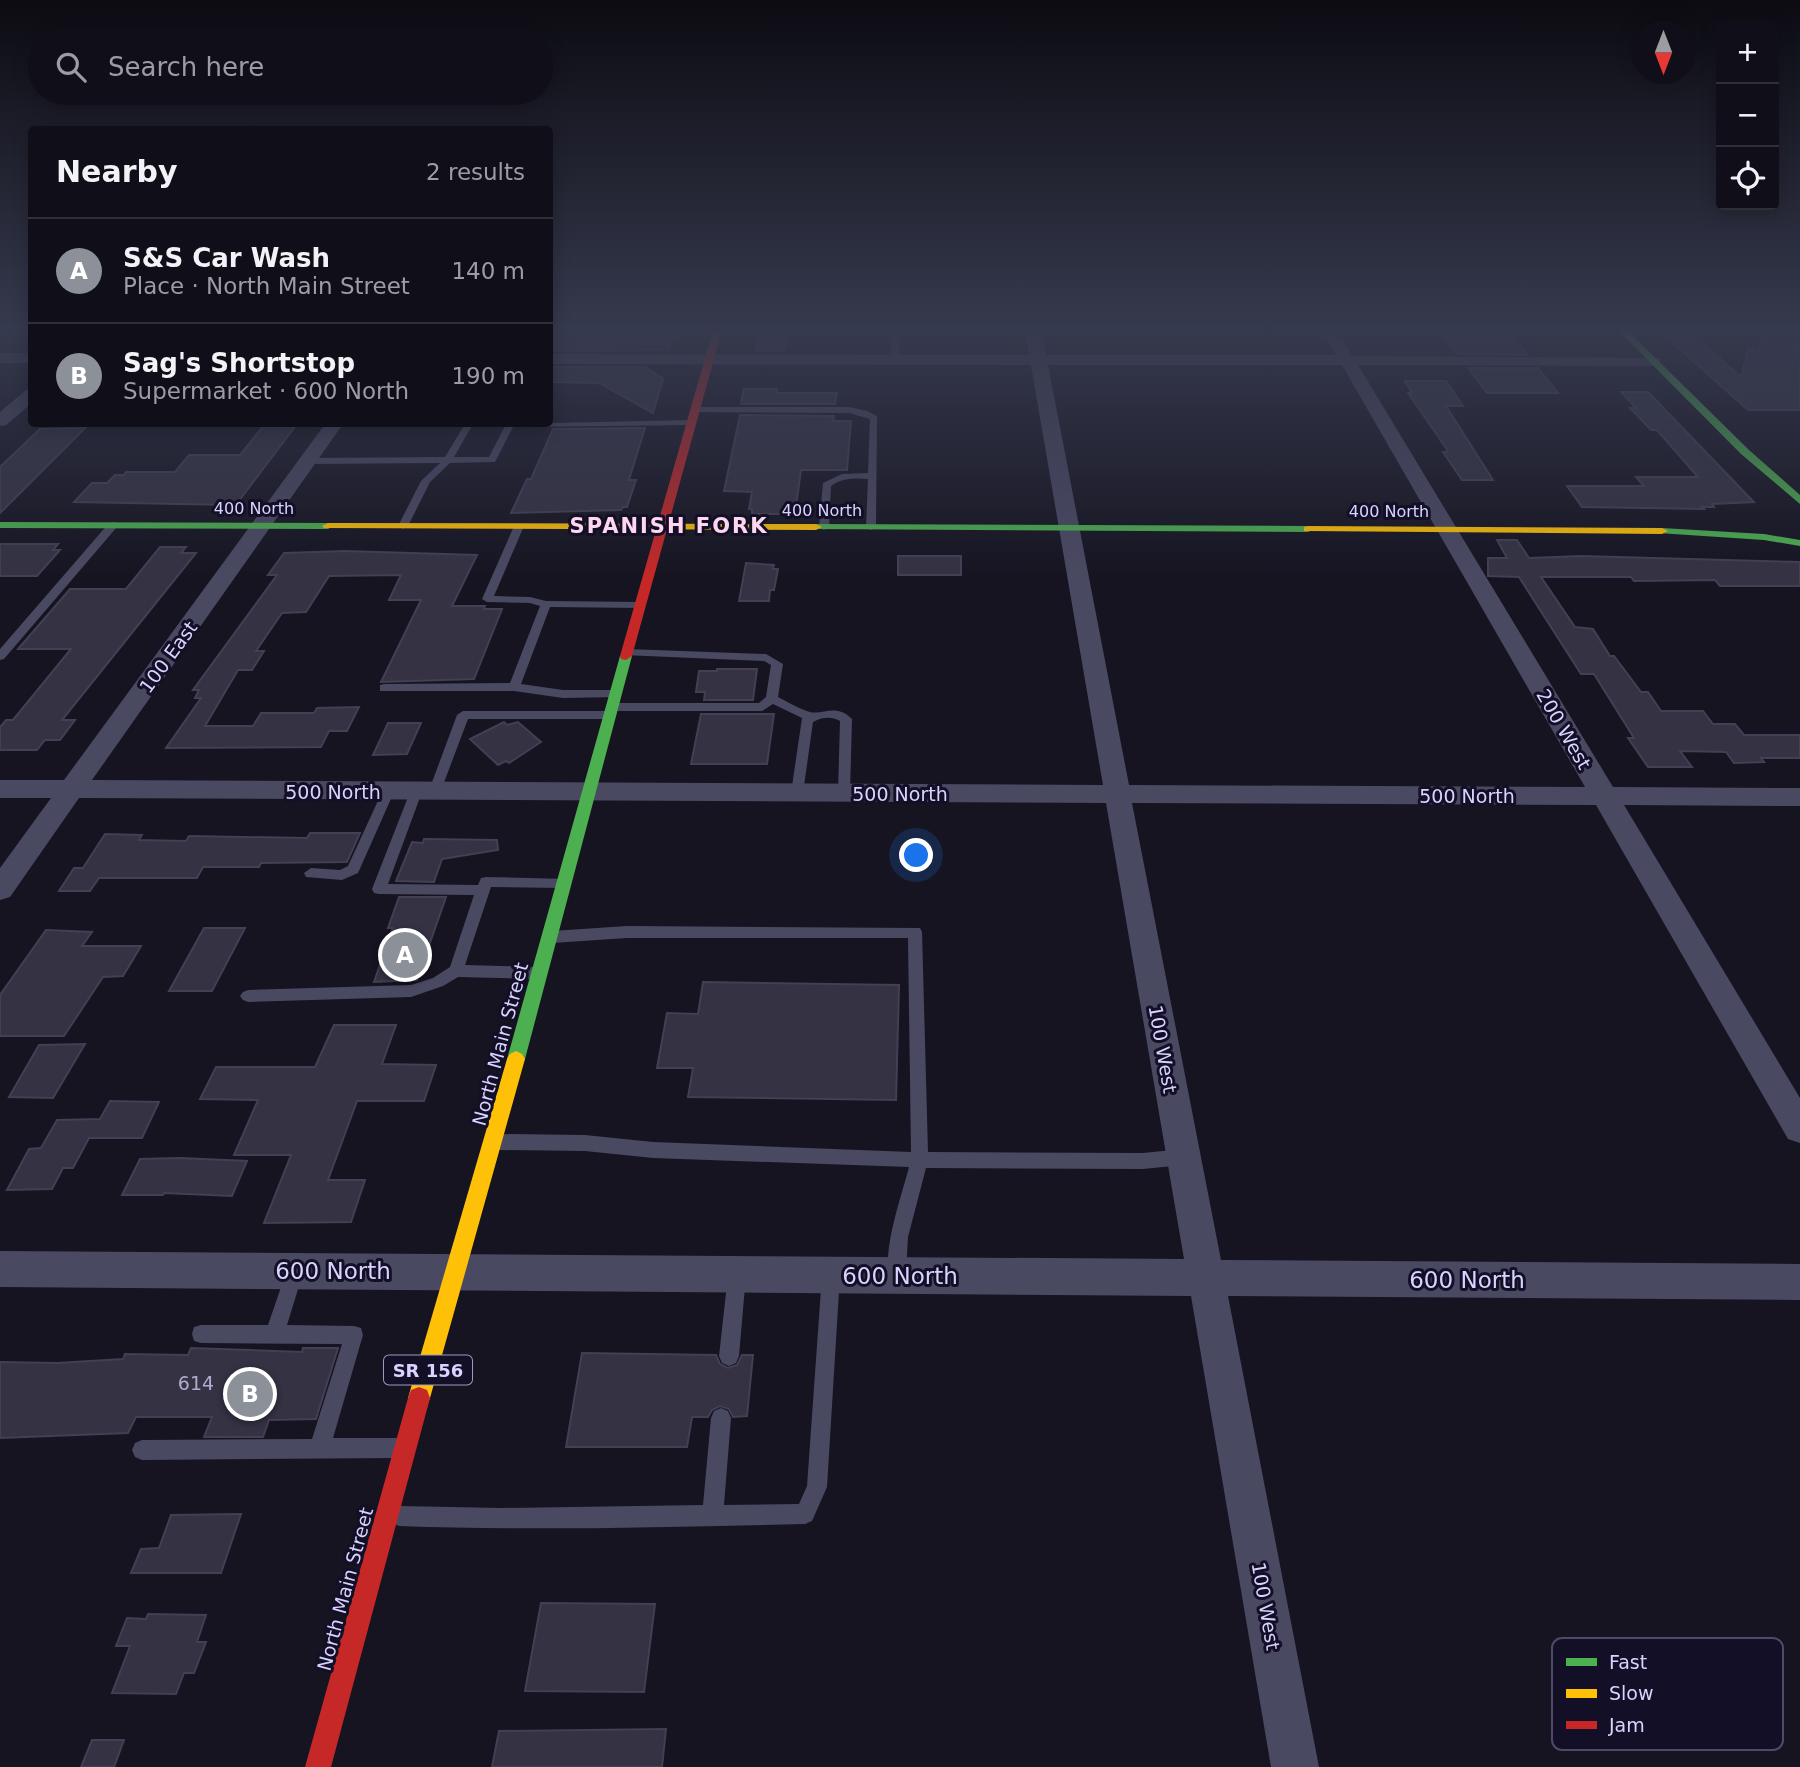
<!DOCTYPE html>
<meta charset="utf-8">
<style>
body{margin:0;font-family:"DejaVu Sans",sans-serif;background:#1e1d26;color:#f1f3f6}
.controls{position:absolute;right:21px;top:21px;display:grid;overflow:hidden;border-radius:7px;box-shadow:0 4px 18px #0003}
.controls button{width:63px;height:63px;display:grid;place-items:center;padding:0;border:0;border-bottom:2px solid #302f38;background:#100f19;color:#f1f3f6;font:35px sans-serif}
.compass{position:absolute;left:1632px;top:21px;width:63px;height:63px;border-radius:50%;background:#100f19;box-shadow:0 4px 18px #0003;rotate:180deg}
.you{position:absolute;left:917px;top:856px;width:24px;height:24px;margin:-18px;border:5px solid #fff;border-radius:50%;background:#1a73e8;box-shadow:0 0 0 10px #1a73e833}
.badge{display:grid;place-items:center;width:46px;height:46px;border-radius:50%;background:#8c9099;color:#fff;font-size:23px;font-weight:700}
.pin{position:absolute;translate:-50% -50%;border:4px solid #fff;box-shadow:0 2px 7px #0006}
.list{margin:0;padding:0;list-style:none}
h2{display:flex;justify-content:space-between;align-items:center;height:91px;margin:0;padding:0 28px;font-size:30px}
h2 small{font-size:23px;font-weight:400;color:#9c9ca2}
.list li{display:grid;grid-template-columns:46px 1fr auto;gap:21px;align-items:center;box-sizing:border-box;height:105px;padding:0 28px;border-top:2px solid #302f38}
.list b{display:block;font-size:26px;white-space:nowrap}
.list p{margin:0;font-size:23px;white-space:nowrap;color:#9c9ca2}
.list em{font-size:23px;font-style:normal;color:#9c9ca2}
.icon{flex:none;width:38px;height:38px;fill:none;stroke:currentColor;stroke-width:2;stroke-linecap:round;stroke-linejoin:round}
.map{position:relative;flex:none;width:1800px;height:1767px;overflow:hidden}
.search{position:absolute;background:#100f19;box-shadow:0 4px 18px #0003;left:28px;top:28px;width:525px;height:77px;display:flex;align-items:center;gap:18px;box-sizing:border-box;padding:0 24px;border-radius:38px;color:#9c9ca2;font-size:26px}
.panel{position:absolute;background:#100f19;box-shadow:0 4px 18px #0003;left:28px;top:126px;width:525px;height:301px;border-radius:7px}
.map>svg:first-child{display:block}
.building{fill:#343243;stroke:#433f54;stroke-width:2}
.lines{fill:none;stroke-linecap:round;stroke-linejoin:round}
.lane{fill:#4a4962;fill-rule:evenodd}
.street{fill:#4a4962;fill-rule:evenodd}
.fast{fill:#4caf50;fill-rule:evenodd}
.slow{fill:#ffc107;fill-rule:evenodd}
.jam{fill:#c62828;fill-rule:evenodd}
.labels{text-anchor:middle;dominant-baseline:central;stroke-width:6;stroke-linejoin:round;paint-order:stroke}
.far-street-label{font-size:16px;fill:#d9d4ff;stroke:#130f26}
.shield{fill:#130f26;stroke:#9e99be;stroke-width:2}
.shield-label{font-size:18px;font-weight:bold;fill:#d9d4ff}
.street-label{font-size:19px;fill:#d9d4ff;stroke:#130f26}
.near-number-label{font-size:19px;fill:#b0acd0}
.far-district-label{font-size:21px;font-weight:bold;letter-spacing:2px;fill:#ffd6f0;stroke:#130f26}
.near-street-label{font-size:23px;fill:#d9d4ff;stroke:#130f26}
.key{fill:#130f26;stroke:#4e4a67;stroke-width:2}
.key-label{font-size:19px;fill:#d9d4ff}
</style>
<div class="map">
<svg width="1800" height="1767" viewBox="0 0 1800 1767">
<rect width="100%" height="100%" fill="#161421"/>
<path class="building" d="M 562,330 L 675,330 L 669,350 L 551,351 Z
M 760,330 L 788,330 L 784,351 L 756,351 Z
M 1481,332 L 1509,332 L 1527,355 L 1457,354 L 1445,338 L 1485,338 Z
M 1664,335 L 1693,335 L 1741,377 L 1748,349 L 1759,351 L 1762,339 L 1800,340 L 1800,410 L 1748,410 Z
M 550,367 L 645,367 L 663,379 L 653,413 L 599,383 L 550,382 Z
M 1468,368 L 1538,368 L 1558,393 L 1487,393 Z
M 1405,381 L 1446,381 L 1463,406 L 1446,406 L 1493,480 L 1462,480 L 1443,452 L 1448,452 L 1446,448 L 1408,393 L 1412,393 Z
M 744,389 L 777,389 L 777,393 L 837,393 L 835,404 L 741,404 Z
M 1621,392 L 1648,392 L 1754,502 L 1712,504 L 1714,507 L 1702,507 L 1704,509 L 1582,507 L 1567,486 L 1644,486 L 1636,477 L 1698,477 L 1657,430 L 1651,430 L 1630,408 L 1636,408 Z
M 740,415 L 834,416 L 833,421 L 851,421 L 847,470 L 801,470 L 795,514 L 752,514 L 752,509 L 749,509 L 752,492 L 724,491 Z
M 265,424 L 297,424 L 241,498 L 233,505 L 74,502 L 92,483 L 107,483 L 115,475 L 124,475 L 126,472 L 175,472 L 189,455 L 240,455 Z
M 85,428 L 0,513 L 0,467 L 40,429 Z
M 645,428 L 629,480 L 636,480 L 627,507 L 623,507 L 621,510 L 511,513 L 527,479 L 531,479 L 553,429 Z
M 1497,540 L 1517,540 L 1529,558 L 1581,556 L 1800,562 L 1800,586 L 1720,586 L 1715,580 L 1634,581 L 1631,577 L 1541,577 L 1575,627 L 1593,629 L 1610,656 L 1614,656 L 1641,692 L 1648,692 L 1661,711 L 1703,711 L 1713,724 L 1735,724 L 1744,735 L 1800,735 L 1800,758 L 1761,758 L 1764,762 L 1734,763 L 1726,752 L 1680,751 L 1692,767 L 1648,767 L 1628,738 L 1634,738 L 1594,674 L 1581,674 L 1519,577 L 1488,576 L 1488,558 L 1507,558 Z
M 0,544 L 58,544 L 53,550 L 60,550 L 37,576 L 0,576 Z
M 160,547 L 186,547 L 181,553 L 196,553 L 62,720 L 75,720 L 60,740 L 45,740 L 37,750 L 0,750 L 0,727 L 6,720 L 13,720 L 71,649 L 18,649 L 70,589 L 126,589 Z
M 345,551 L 477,555 L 452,606 L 485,606 L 484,609 L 502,609 L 474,679 L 381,682 L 421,600 L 389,600 L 401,575 L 329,576 L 306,612 L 282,613 L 256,651 L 264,651 L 252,670 L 238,670 L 205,726 L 253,726 L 261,713 L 314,713 L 317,708 L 359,707 L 347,731 L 329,731 L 321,747 L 166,748 L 201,698 L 195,698 L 199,690 L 193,690 L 277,575 L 268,575 L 284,553 Z
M 898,556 L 961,556 L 961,575 L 898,575 Z
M 746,563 L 774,565 L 773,569 L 778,569 L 774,590 L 770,590 L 769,601 L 739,601 Z
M 717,669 L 757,669 L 753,700 L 704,700 L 705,692 L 696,692 L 699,671 L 717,671 Z
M 701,714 L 774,714 L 767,764 L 691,764 Z
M 504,722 L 507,725 L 518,722 L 541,742 L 509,763 L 506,761 L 498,765 L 470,739 Z
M 388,723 L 421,723 L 407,754 L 373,755 Z
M 310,833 L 360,833 L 347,862 L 261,863 L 259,867 L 203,867 L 197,878 L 99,878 L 90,891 L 59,891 L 74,868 L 83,868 L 105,834 L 142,835 L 139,840 L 186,841 L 189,836 L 307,838 Z
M 424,839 L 497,840 L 498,850 L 442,859 L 434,882 L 396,881 L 412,842 L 423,843 Z
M 399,897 L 446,897 L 417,980 L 374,982 L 393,928 L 388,928 Z
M 204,928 L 245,928 L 212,991 L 169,991 Z
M 46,930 L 92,932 L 82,946 L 141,946 L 123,976 L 103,977 L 64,1036 L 0,1036 L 0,995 Z
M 703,982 L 899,985 L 896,1100 L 688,1097 L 693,1068 L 657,1068 L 667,1013 L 698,1014 Z
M 334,1025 L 396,1025 L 382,1064 L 436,1065 L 424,1101 L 357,1101 L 328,1180 L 365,1180 L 351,1222 L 264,1223 L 291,1155 L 234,1155 L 258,1100 L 200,1099 L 216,1067 L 315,1067 Z
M 85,1044 L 53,1098 L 9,1097 L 39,1045 Z
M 110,1101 L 159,1102 L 142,1138 L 89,1138 L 73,1168 L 63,1168 L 52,1189 L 7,1190 L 29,1149 L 41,1148 L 57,1120 L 100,1119 Z
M 180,1158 L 247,1161 L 232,1196 L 164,1193 L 163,1195 L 122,1195 L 140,1159 Z
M 191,1348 L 302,1352 L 303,1348 L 338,1348 L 316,1419 L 269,1420 L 263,1437 L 204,1437 L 212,1417 L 136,1417 L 128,1433 L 0,1438 L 0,1362 L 57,1363 L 123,1359 L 125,1354 L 188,1355 Z
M 582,1353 L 716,1355 L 720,1364 L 728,1368 L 737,1365 L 742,1355 L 753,1355 L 747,1416 L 733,1417 L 729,1409 L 720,1406 L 712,1410 L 708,1417 L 692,1417 L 687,1447 L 566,1447 Z
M 241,1514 L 221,1573 L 131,1573 L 141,1549 L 159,1548 L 171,1515 Z
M 541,1603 L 655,1604 L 644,1692 L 525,1691 Z
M 148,1614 L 206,1615 L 197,1642 L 206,1642 L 194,1673 L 184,1673 L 176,1694 L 112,1693 L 130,1646 L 116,1646 L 127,1618 L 146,1619 Z
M 666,1729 L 662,1767 L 492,1767 L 499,1731 Z
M 92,1740 L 124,1740 L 114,1767 L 81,1767 Z"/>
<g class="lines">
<path class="lane" d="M 552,330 L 560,330 L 554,343 L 550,345 Z
M 892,330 L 900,330 L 899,359 L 895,361 L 891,359 Z
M 695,407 L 849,407 L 867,411 L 877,416 L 876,527 L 871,530 L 866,527 L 868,479 C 854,478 842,478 831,486 L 829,527 L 824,530 L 819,527 L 823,483 L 842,474 L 868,473 L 870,419 L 849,413 L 692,412 L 691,410 Z
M 691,420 L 694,421 L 694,425 L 513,427 L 495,462 L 450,463 L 430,482 L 408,526 L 403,529 L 398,526 L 421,481 L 440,463 L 308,464 L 303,461 L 308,458 L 445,457 L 465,424 L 473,424 L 454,457 L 489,457 L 506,424 Z
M 113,522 L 117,523 L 117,527 L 4,659 L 0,660 L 0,649 L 109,523 Z
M 519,523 L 524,526 L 494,596 L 530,597 L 546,601 L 640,602 L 645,605 L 640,608 L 550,607 L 521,684 L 563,690 L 616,690 L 622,694 L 620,697 L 563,698 L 514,691 L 380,691 L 380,685 L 384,684 L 510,683 L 540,606 L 530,603 L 487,602 L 482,599 L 514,526 Z
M 627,649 L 766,654 L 783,664 L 778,697 C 788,702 799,709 810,712 C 824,715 836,703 852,719 L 850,793 L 849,796 L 844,798 L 838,793 L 840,721 C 831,716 822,717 813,722 L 803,793 L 797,798 L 791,793 L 802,718 L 773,704 L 762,711 L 614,711 L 608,707 L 614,703 L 759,703 L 766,697 L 771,665 L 764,661 L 623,655 L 623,651 Z
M 463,711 L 610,711 L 616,715 L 610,719 L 468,719 L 440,793 L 434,798 L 429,796 L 428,793 L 457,715 Z
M 388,787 L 394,792 L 358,873 L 342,880 L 306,877 L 304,873 L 311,868 L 340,870 L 348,866 L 382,792 Z
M 416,787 L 422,792 L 388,884 L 478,885 L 481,878 L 486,877 L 567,879 L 569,883 L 562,888 L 491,887 L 465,965 L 536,967 L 541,969 L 543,973 L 541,977 L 536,979 L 458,977 L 443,986 L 411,997 L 248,1002 L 243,1000 L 240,996 L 243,992 L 248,990 L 411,985 L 433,978 L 450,967 L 474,895 L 379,894 L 374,893 L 372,889 L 410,792 Z
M 627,926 L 920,928 L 922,932 L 928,1152 L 1143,1153 L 1183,1149 L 1189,1151 L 1192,1157 L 1189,1163 L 1183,1165 L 1143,1169 L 926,1168 L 908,1237 L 906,1274 L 903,1280 L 897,1283 L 891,1280 C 880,1255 902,1195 909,1167 L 653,1158 L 585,1151 L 499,1150 L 493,1147 L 491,1142 L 493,1137 L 499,1134 L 585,1135 L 653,1142 L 911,1152 L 908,938 L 627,938 L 552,943 L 547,941 L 545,937 L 547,933 L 552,931 Z
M 294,1264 L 300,1267 L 303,1273 L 287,1325 L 354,1326 L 361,1328 L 363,1335 L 333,1438 L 397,1438 L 404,1441 L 407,1448 L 404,1455 L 397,1458 L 142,1460 L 135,1457 L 132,1450 L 135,1443 L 142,1440 L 312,1439 L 342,1344 L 201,1343 L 194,1341 L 192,1334 L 194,1327 L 201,1325 L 268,1325 L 288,1267 Z
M 737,1266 L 743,1269 L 746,1275 L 739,1356 L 736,1363 L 729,1366 L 722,1363 L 719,1356 L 728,1275 L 731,1269 Z
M 831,1266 L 837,1269 L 840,1275 L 827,1487 L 812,1521 L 805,1524 C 670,1527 535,1531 399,1526 L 392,1523 L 389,1516 L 392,1509 L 399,1506 L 501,1508 L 703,1505 L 711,1418 L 714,1411 L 721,1408 L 728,1411 L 731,1418 L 724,1505 L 799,1504 L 807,1486 L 822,1275 L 825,1269 Z"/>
<path class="street" d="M 1025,330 L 1041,330 L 1046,355 L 1336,355 L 1321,330 L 1337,330 L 1352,356 L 1659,358 L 1661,361 L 1653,366 L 1358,365 L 1613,787 L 1800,788 L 1800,806 L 1624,805 L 1800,1098 L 1800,1143 L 1788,1139 L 1596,805 L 1132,803 L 1221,1260 L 1800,1264 L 1800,1300 L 1228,1296 L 1319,1767 L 1271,1767 L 1191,1296 L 0,1287 L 0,1251 L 1184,1259 L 1106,803 L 79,798 L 10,897 L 0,900 L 0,868 L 51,798 L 0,798 L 0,780 L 64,780 L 325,424 L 343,424 L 92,780 L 1103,785 L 1031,365 L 550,364 L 550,354 L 1029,355 ZM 1048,365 L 1342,365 L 1585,787 L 1129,785 Z
M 0,353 L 32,353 L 32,363 L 0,363 Z
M 32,389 L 32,403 L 6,425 L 0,426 L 0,412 L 26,390 Z"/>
<path class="fast" d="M 1618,330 L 1627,330 L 1749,450 L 1800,495 L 1800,504 L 1741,454 Z
M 0,522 L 328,523 L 334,526 L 328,529 L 0,528 Z
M 816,524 L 1308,526 L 1314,529 L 1308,532 L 812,529 L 812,525 Z
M 1662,528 L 1764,534 L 1800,540 L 1800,546 L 1764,540 L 1658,533 L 1658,529 Z
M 626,652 L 632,656 L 525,1059 L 522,1064 L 516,1067 L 510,1064 L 507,1059 L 620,656 Z"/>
<path class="slow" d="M 328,523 L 816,524 L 822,527 L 816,530 L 324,528 L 322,526 Z
M 1308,526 L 1662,528 L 1668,531 L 1662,534 L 1304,531 L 1304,527 Z
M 516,1051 L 522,1054 L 525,1059 L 430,1398 L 427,1406 L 419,1409 L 411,1406 L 408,1398 L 507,1059 L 510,1054 Z"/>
<path class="jam" d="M 713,330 L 722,330 L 632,656 L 626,660 L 621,659 L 620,656 Z
M 419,1387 L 427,1390 L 430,1398 L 331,1767 L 305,1767 L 408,1398 L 411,1390 Z"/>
</g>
<linearGradient id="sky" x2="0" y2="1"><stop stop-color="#0c0b12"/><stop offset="0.57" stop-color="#363a4e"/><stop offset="1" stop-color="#363a4e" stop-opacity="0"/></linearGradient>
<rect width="1800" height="578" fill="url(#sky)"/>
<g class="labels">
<g class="far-street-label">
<text x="254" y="508">400 North</text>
<text x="822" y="510">400 North</text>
<text x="1389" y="511">400 North</text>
</g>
<rect class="shield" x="384" y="1355.5" width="88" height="29" rx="5"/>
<g class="shield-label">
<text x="428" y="1370">SR 156</text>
</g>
<g class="street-label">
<text transform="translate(168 657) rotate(-54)">100 East</text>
<text transform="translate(1564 729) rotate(60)">200 West</text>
<text x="333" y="792">500 North</text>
<text x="900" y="794">500 North</text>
<text x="1467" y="796">500 North</text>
<text transform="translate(500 1044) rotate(-75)">North Main Street</text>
<text transform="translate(1163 1049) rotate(80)">100 West</text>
<text transform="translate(345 1589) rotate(-75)">North Main Street</text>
<text transform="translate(1266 1606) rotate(80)">100 West</text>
</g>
<g class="near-number-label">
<text x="196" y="1383">614</text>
</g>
<g class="far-district-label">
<text x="669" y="526">SPANISH FORK</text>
</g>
<g class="near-street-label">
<text x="333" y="1271">600 North</text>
<text x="900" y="1276">600 North</text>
<text x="1467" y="1280">600 North</text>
</g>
</g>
<rect x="1552" y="1638" width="231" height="112" rx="10" class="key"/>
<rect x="1566" y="1658" width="31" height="8" fill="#4caf50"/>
<rect x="1566" y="1689" width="31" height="9" fill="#ffc107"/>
<rect x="1566" y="1721" width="31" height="8" fill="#c62828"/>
<g class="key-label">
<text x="1609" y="1669">Fast</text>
<text x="1609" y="1700">Slow</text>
<text x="1609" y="1732">Jam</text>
</g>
</svg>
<div class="controls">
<button>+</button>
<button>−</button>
<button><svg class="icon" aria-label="locate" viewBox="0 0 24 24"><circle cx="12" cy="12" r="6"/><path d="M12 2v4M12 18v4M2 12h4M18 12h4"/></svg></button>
</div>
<svg class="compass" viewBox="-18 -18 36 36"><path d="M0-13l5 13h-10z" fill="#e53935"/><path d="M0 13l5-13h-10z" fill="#9c9ca2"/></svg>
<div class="you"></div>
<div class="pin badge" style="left:405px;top:955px">A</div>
<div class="pin badge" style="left:250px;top:1394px">B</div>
<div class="search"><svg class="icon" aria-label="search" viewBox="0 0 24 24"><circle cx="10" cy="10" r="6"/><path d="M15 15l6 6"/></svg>Search here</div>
<section class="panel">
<h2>Nearby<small>2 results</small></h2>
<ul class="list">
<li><span class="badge">A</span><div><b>S&amp;S Car Wash</b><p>Place · North Main Street</p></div><em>140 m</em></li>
<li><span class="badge">B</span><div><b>Sag's Shortstop</b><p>Supermarket · 600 North</p></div><em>190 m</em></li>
</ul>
</section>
</div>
